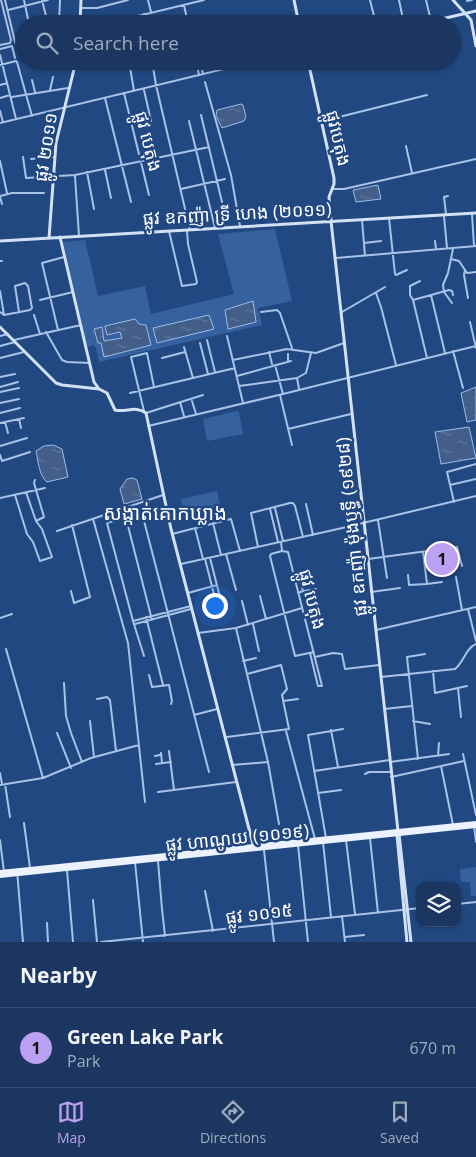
<!DOCTYPE html>
<meta charset="utf-8">
<style>
body{margin:0;font-family:"Open Sans","Noto Sans Khmer",sans-serif;background:#233e67;color:#f1f3f6}
.controls{position:absolute;right:15px;bottom:15px;display:grid;overflow:hidden;border-radius:10px;box-shadow:0 1px 4px #0004}
.controls button{width:45px;height:45px;display:grid;place-items:center;padding:0;border:0;border-bottom:1px solid #385076;background:#1a3661;color:#f1f3f6;font:25px sans-serif}
.you{position:absolute;left:214px;top:605px;width:18px;height:18px;margin:-12px;border:4px solid #fff;border-radius:50%;background:#1a73e8;box-shadow:0 0 0 8px #1a73e833}
.badge{display:grid;place-items:center;width:32px;height:32px;border-radius:50%;background:#bca0f2;color:#111;font-size:16px;font-weight:700}
.pin{position:absolute;translate:-50% -50%;border:2px solid #fff;box-shadow:0 1px 5px #0006}
.list{margin:0;padding:0;list-style:none}
h2{display:flex;justify-content:space-between;align-items:center;height:65px;margin:0;padding:0 20px;font-size:21px}
h2 small{font-size:16px;font-weight:400;color:#9fabbd}
.list li{display:grid;grid-template-columns:32px 1fr auto;gap:15px;align-items:center;box-sizing:border-box;height:80px;padding:0 20px;border-top:1px solid #385076}
.list b{display:block;font-size:19px;white-space:nowrap}
.list p{margin:0;font-size:16px;white-space:nowrap;color:#9fabbd}
.list em{font-size:16px;font-style:normal;color:#9fabbd}
.icon{flex:none;width:28px;height:28px;fill:none;stroke:currentColor;stroke-width:2;stroke-linecap:round;stroke-linejoin:round}
.map{position:relative;flex:none;width:476px;height:942px;overflow:hidden}
.search{position:absolute;background:#1a3661;box-shadow:0 1px 4px #0004;left:15px;right:15px;top:15px;height:55px;display:flex;align-items:center;gap:12px;box-sizing:border-box;padding:0 18px;border-radius:28px;color:#9fabbd;font-size:19px}
.sheet{height:145px;background:#1a3661}
nav{display:flex;justify-content:space-around;align-items:center;box-sizing:border-box;height:70px;border-top:1px solid #385076;background:#1a3661;font-size:14px;color:#9fabbd}
nav a{display:grid;justify-items:center;gap:2px}
nav .on{color:#bca0f2}
.map>svg:first-child{display:block}
.park{fill:#36619f}
.water{fill:url(#water-ripples);stroke:#9cbde9}
.lines{fill:none;stroke-linecap:round;stroke-linejoin:round}
.street{stroke:#a9c3e8;stroke-width:2}
.secondary{stroke:#d3e1f6;stroke-width:3}
.primary{stroke:#ebf1fd;stroke-width:4}
.labels{text-anchor:middle;dominant-baseline:central;stroke-width:5;stroke-linejoin:round;paint-order:stroke}
.street-label{font-size:18px;fill:#fff;stroke:#224881}
.quarter-label{font-size:20px;fill:#fff;stroke:#224881}
</style>
<div class="map">
<svg width="476" height="942" viewBox="0 0 476 942">
<defs>
<pattern id="water-ripples" width="26" height="14" patternUnits="userSpaceOnUse" patternTransform="scale(1.25)"><rect width="26" height="14" fill="#435f89"/><path d="M2 4q2-2 4 0t4 0M15 11q2-2 4 0t4 0" fill="none" stroke="#5f779b"/></pattern>
</defs>
<rect width="100%" height="100%" fill="#224881"/>
<path class="park" d="M 275,229 L 292,301 L 258,308 L 262,325 L 99,362 L 96,348 L 93,345 L 87,347 L 63,242 L 85,240 L 98,296 L 145,286 L 151,314 L 234,294 L 218,234 Z
M 237,411 L 239,412 L 243,434 L 207,441 L 203,419 Z
M 217,491 L 221,511 L 186,519 L 181,499 Z
M 456,548 L 460,565 L 426,571 L 424,553 Z
M 476,867 L 476,896 L 471,896 L 470,882 L 461,882 L 460,869 Z"/>
<path class="water" d="M 241,104 L 243,105 L 246,117 L 244,121 L 222,128 L 216,116 L 217,110 Z
M 378,185 L 381,199 L 356,202 L 353,190 Z
M 253,301 L 256,322 L 228,329 L 225,310 Z
M 209,315 L 214,329 L 157,343 L 153,328 Z
M 135,319 L 139,324 L 146,325 L 151,345 L 104,357 L 101,343 L 98,343 L 94,329 L 102,327 L 104,341 L 122,338 L 120,332 L 107,335 L 105,326 Z
M 476,387 L 476,420 L 467,422 L 461,393 Z
M 469,427 L 476,458 L 441,464 L 435,432 Z
M 53,445 L 62,449 L 68,477 L 47,482 C 39,476 38,460 36,451 L 44,446 Z
M 133,478 L 137,480 L 142,499 L 124,504 L 120,489 L 127,479 Z"/>
<g class="lines">
<path class="street" d="M 5,0 L 15,42 L 16,44 L 24,43
M 24,0 L 29,24
M 42,0 L 48,24
M 148,0 L 151,12
M 370,0 L 376,24
M 399,0 L 404,24
M 426,0 L 431,21
M 467,1 L 472,0
M 184,5 L 188,24
M 82,8 L 97,8 L 128,0
M 8,10 L 48,0
M 144,14 L 146,24
M 59,24 L 60,0
M 105,24 L 204,0
M 0,45 L 10,43 L 11,40 L 1,0
M 0,49 L 12,46 L 15,58
M 0,55 L 16,119
M 129,61 L 134,91
M 152,61 L 156,85 L 190,230
M 196,61 L 199,75
M 200,61 L 203,74
M 217,61 L 219,70
M 0,65 L 16,61 L 17,62 L 32,116
M 32,80 L 35,92
M 205,82 L 231,175 L 240,226
M 0,85 L 7,83
M 50,90 L 53,77
M 144,90 L 151,121
M 124,93 L 149,195
M 12,97 L 68,88
M 0,98 L 10,95
M 105,98 L 131,202
M 0,111 L 3,122
M 201,115 L 222,202
M 189,121 L 215,228
M 323,121 L 427,95
M 0,123 L 257,61
M 406,146 L 412,173
M 23,157 L 26,178 L 75,175 L 209,147
M 31,159 L 54,157
M 0,161 L 7,193
M 105,170 L 111,198
M 87,172 L 94,209
M 75,176 L 79,236
M 181,189 L 225,179
M 332,189 L 344,189 L 476,159
M 0,196 L 12,193 L 44,193
M 0,197 L 2,204
M 446,214 L 444,197 L 448,196
M 472,214 L 474,246
M 444,216 L 447,248
M 389,218 L 395,274 L 396,275 L 407,270
M 362,220 L 365,256
M 169,231 L 182,286 L 196,284 L 197,282 L 188,244 L 187,231
M 435,241 L 436,249
M 364,243 L 381,241
M 336,258 L 476,246
M 451,259 L 459,261 L 467,273 L 476,272
M 0,261 L 2,261
M 465,270 L 464,275 L 468,298
M 420,281 L 410,286 L 410,295 L 413,300 L 427,358
M 0,291 L 4,315
M 376,293 L 381,307 L 396,365
M 431,295 L 445,353
M 40,300 L 73,292
M 413,300 L 449,290 L 452,291 L 453,295
M 452,303 L 444,292 L 443,285 L 448,273 L 453,249
M 0,312 L 4,315 L 30,310 L 32,308 L 28,286 L 25,283 L 15,286 L 19,312
M 261,312 L 277,310 L 280,313 L 292,348
M 342,312 L 385,287
M 34,315 L 40,334
M 470,322 L 476,348
M 58,330 L 42,263 L 64,257
M 46,332 L 62,360 L 67,362 L 90,363
M 0,336 L 8,334
M 227,336 L 243,403
M 14,340 L 81,325
M 207,340 L 215,372
M 200,343 L 208,374
M 0,346 L 15,342
M 184,347 L 193,378
M 453,351 L 463,388
M 269,352 L 272,364
M 288,354 L 288,361
M 0,358 L 24,352
M 162,358 L 185,352
M 233,360 L 287,349 L 316,353 L 344,343
M 275,365 L 283,394
M 237,376 L 291,361
M 0,377 L 15,374
M 239,386 L 297,378
M 0,387 L 18,382
M 299,389 L 297,378 L 306,373 L 311,353
M 0,392 L 19,388
M 130,393 L 235,368
M 280,395 L 292,445
M 192,401 L 196,414
M 180,402 L 184,416
M 0,403 L 19,399
M 144,411 L 131,357 L 147,353 L 154,387
M 0,413 L 20,408
M 146,413 L 203,395
M 19,419 L 21,428
M 5,422 L 8,433
M 0,423 L 24,418
M 148,426 L 283,394 L 476,346
M 288,429 L 351,414
M 0,446 L 27,438
M 0,455 L 2,461 L 30,452
M 35,480 L 34,483 L 44,517 L 36,521
M 450,485 L 476,479
M 15,495 L 27,534 L 33,542 L 40,561 L 52,557 L 42,529 L 36,521 L 26,492
M 0,498 L 45,488
M 454,502 L 447,472 L 476,464
M 306,504 L 313,535
M 275,508 L 283,541
M 270,509 L 278,542
M 142,513 L 209,772
M 126,518 L 152,620
M 93,519 L 128,643 L 145,802
M 378,520 L 387,578
M 213,523 L 221,555
M 195,528 L 203,559
M 57,531 L 163,495
M 172,534 L 231,519 L 240,551
M 281,542 L 282,551
M 258,547 L 251,513 L 290,503 L 293,503 L 295,506 L 303,537
M 423,552 L 427,584 L 442,582
M 226,554 L 236,590
M 205,559 L 219,614 L 224,613 L 210,558
M 368,559 L 457,547 L 462,566
M 181,564 L 338,529 L 476,496
M 408,575 L 409,585 L 426,584
M 456,577 L 462,610
M 71,591 L 74,603 L 90,597 L 72,525
M 304,591 L 316,589
M 371,592 L 400,588
M 188,593 L 217,585
M 298,593 L 303,591 L 300,581
M 260,596 L 266,619
M 242,601 L 248,625
M 468,609 L 476,641
M 146,617 L 163,685
M 0,618 L 12,614
M 133,621 L 191,606
M 135,624 L 191,609
M 253,624 L 259,651
M 236,628 L 268,762 L 279,824
M 376,630 L 476,607
M 198,633 L 236,628 L 302,608
M 6,649 L 43,778
M 310,653 L 318,686 L 322,686 L 288,552 L 282,551 L 271,554 L 270,556 L 295,656 L 314,652
M 144,656 L 133,621 L 107,523 L 126,517 L 166,507
M 315,657 L 333,653 L 342,654 L 345,669 L 379,665
M 243,661 L 256,658
M 433,671 L 435,693 L 467,686
M 149,675 L 152,687 L 169,685 L 172,701 L 171,704
M 381,677 L 455,669 C 464,662 465,649 476,644
M 64,683 L 66,716 L 71,733 L 82,762
M 458,688 L 461,717
M 97,699 L 107,697 L 110,700 L 116,751
M 283,701 L 298,699
M 384,709 L 412,706
M 194,715 L 217,709
M 90,721 L 94,757
M 413,721 L 430,724
M 331,730 L 338,767
M 286,731 L 315,839
M 57,733 L 71,768
M 227,737 L 289,729 L 282,695 L 287,689 L 281,665 L 247,674
M 169,751 L 174,790
M 161,753 L 162,763
M 463,754 L 476,815
M 155,756 L 160,755
M 438,756 L 439,743
M 418,759 L 407,657 L 425,654
M 390,762 L 449,754
M 156,764 L 171,762
M 232,765 L 268,762
M 441,766 L 453,825
M 314,771 L 390,760
M 0,773 L 2,784
M 365,774 L 369,772 L 391,772
M 391,777 L 464,761
M 5,784 L 10,817
M 0,785 L 43,778 L 91,758 L 139,745
M 158,792 L 236,782
M 318,793 L 341,790
M 24,823 L 30,868
M 474,826 L 476,842
M 326,838 L 308,735 L 343,729
M 370,838 L 378,913
M 0,840 L 4,872
M 346,840 L 355,914
M 323,842 L 331,917
M 298,845 L 308,942
M 264,850 L 274,942
M 158,861 L 162,909 L 165,936
M 135,862 L 143,942
M 17,870 L 23,942
M 67,870 L 73,942
M 205,891 L 213,931
M 93,900 L 97,942
M 457,904 L 476,902
M 342,916 L 345,942
M 47,923 L 48,942
M 345,937 L 364,935
M 101,942 L 420,908"/>
<path class="secondary" d="M 294,0 L 299,24
M 453,0 L 471,20 L 476,46
M 80,24 L 81,0
M 420,24 L 476,11
M 308,61 L 334,178 L 334,184 L 329,197 L 331,221 L 398,831 L 397,835 L 407,942
M 60,237 L 94,382 L 99,389 L 107,393 L 115,410 C 126,413 135,405 146,413 L 171,529 L 254,848
M 49,238 L 56,143 L 76,61
M 0,241 L 476,213
M 0,327 L 56,383 L 62,385 L 99,389
M 399,834 L 411,942"/>
<path class="primary" d="M 0,872 L 476,823
M 0,876 L 476,826"/>
</g>
<g class="labels">
<g class="street-label">
<text transform="translate(339 138) rotate(77)">ផ្លូវបេតុង</text>
<text transform="translate(149 141) rotate(76)">ផ្លូវ បេតុង</text>
<text transform="translate(45 147) rotate(-81)">ផ្លូវ ២០១១</text>
<text transform="translate(237 213) rotate(-3)">ផ្លូវ ឧកញ៉ា ទ្រី ហេង (២០១១)</text>
<text transform="translate(351 527) rotate(-96)">ផ្លូវ ឧកញ៉ា ម៉ុងឫទ្ធី (១៩២៨)</text>
<text transform="translate(313 599) rotate(76)">ផ្លូវ បេតុង</text>
<text transform="translate(237 837) rotate(-6)">ផ្លូវ ហាណូយ (១០១៩)</text>
<text transform="translate(259 913) rotate(-7)">ផ្លូវ ១០១៥</text>
</g>
<g class="quarter-label">
<text x="165" y="512">សង្កាត់គោកឃ្លាង</text>
</g>
</g>
</svg>
<div class="controls">
<button><svg class="icon" aria-label="layers" viewBox="0 0 24 24"><path d="M12 4l9 5-9 5-9-5zM3 14l9 5 9-5"/></svg></button>
</div>
<div class="you"></div>
<div class="pin badge" style="left:442px;top:559px">1</div>
<div class="search"><svg class="icon" aria-label="search" viewBox="0 0 24 24"><circle cx="10" cy="10" r="6"/><path d="M15 15l6 6"/></svg>Search here</div>
</div>
<section class="sheet">
<h2>Nearby<small></small></h2>
<ul class="list">
<li><span class="badge">1</span><div><b>Green Lake Park</b><p>Park</p></div><em>670 m</em></li>
</ul>
</section>
<nav>
<a class="on"><svg class="icon" aria-label="map" viewBox="0 0 24 24"><path d="M3 6l6-2 6 2 6-2v14l-6 2-6-2-6 2zM9 4v14M15 6v14"/></svg>Map</a>
<a><svg class="icon" aria-label="directions" viewBox="0 0 24 24"><path d="M12 3l9 9-9 9-9-9zM9 14v-3h6M13 9l2 2-2 2"/></svg>Directions</a>
<a><svg class="icon" aria-label="saved" viewBox="0 0 24 24"><path d="M7 4h10v16l-5-4-5 4z"/></svg>Saved</a>
</nav>
